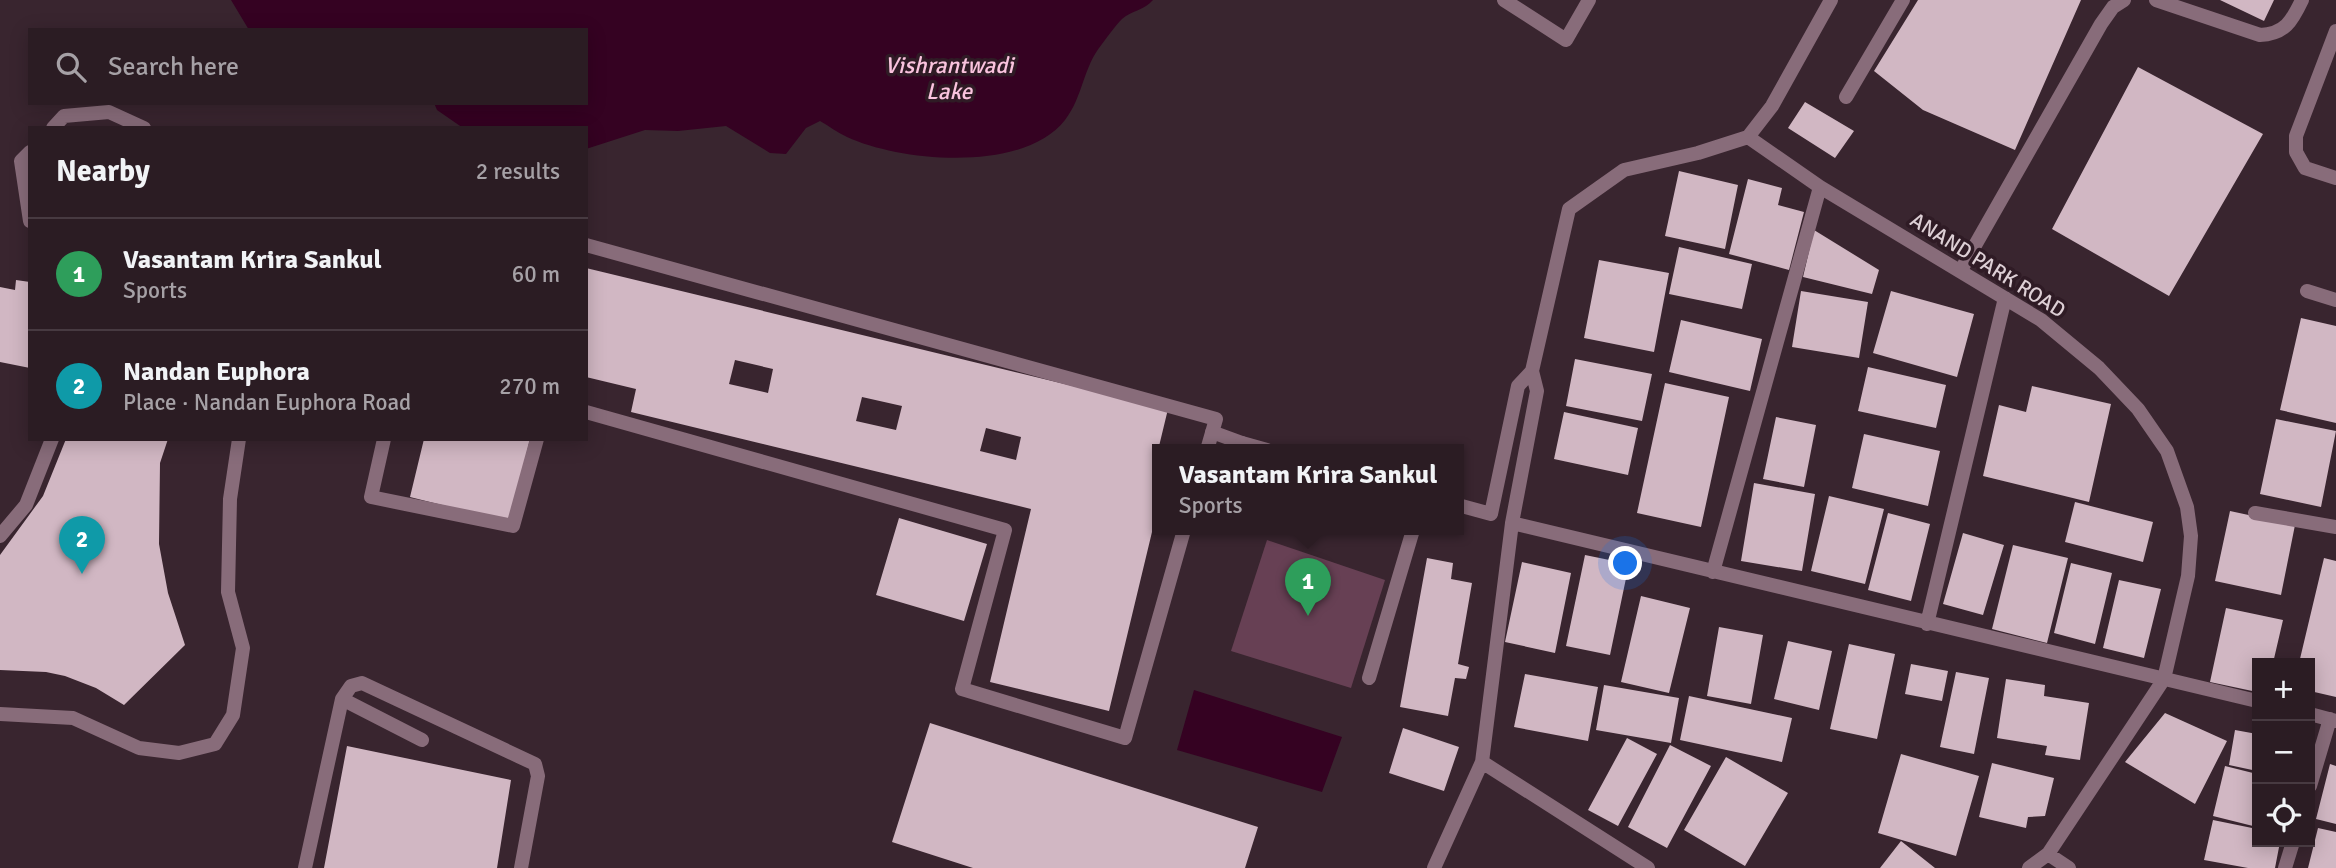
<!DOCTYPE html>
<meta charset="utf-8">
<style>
body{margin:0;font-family:Signika,sans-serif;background:#372930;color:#f1f3f6}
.controls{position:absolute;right:21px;bottom:21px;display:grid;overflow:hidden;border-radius:0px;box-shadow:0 4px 18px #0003}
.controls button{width:63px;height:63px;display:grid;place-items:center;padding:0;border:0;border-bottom:2px solid #473a41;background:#2b1c23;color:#f1f3f6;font:35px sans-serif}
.you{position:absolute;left:1626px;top:564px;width:24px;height:24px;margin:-18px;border:5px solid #fff;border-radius:50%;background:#1a73e8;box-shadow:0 0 0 10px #1a73e833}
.badge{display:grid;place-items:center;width:46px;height:46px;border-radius:50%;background:#fa8fc7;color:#fff;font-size:23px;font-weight:700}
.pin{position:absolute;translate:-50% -58px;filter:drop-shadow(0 2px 4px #0008)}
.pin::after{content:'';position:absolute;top:37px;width:24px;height:21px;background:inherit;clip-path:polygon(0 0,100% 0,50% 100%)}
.popup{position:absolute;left:1152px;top:444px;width:312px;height:91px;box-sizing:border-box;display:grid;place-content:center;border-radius:0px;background:#2b1c23;filter:drop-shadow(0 2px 5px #0005);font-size:23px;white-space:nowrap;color:#a6a1a6}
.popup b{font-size:26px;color:#f1f3f6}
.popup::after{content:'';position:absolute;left:50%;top:100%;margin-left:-14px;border:14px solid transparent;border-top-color:#2b1c23}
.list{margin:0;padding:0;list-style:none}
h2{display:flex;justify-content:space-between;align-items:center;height:91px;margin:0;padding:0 28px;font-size:30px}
h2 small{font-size:23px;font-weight:400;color:#a6a1a6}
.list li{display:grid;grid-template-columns:46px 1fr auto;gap:21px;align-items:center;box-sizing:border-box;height:112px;padding:0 28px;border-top:2px solid #473a41}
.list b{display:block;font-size:26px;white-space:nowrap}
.list p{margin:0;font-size:23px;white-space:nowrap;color:#a6a1a6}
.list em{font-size:23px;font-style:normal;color:#a6a1a6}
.icon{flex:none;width:38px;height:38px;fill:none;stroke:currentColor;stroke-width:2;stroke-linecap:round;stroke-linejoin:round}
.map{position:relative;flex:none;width:2336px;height:868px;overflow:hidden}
.search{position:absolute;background:#2b1c23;box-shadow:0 4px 18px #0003;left:28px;top:28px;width:560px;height:77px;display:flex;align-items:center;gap:18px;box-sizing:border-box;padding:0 24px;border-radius:0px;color:#a6a1a6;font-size:26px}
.panel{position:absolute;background:#2b1c23;box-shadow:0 4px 18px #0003;left:28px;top:126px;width:560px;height:315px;border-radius:0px}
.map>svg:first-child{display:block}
.green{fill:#674054}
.water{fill:#350222}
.building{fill:#d1b7c3;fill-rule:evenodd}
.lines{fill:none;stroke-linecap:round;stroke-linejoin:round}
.lane{stroke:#886c7a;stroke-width:14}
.street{stroke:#886c7a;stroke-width:14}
.labels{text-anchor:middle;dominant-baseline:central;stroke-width:7;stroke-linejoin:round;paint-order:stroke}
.street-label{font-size:21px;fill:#ddcfd5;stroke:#2f1b25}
.water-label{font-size:23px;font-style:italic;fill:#fac3de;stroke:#2f1b25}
</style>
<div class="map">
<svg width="2336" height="868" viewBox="0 0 2336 868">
<rect width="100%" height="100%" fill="#39252f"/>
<path class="green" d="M 1267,540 L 1385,580 L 1351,688 L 1231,651 Z"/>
<path class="water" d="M 231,0 L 1153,0 C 1145,10 1131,11 1122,19 C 1115,26 1108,36 1102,44 C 1083,67 1083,97 1065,120 C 1024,173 901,162 847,137 C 838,133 829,126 820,121 L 806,128 L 786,154 L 770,153 L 726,126 L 678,131 L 645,130 L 586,149 L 586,128 L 463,128 L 437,110 L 434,103 L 586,103 L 586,30 L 249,30 Z
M 1194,690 L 1342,737 L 1322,792 L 1177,750 Z"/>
<path class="building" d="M 1918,0 L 2081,0 L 2015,150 L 1923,110 L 1874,71 Z
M 2220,0 L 2274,0 L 2264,21 Z
M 2138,67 L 2263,134 L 2169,296 L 2052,229 Z
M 1805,102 L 1854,131 L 1835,158 L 1788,128 Z
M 1679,171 L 1738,185 L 1725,249 L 1665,236 Z
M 1748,179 L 1782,188 L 1778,205 L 1804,212 L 1789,270 L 1729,254 Z
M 1814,230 L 1879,270 L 1872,294 L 1803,277 Z
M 1679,247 L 1752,264 L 1742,309 L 1669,294 Z
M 1599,260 L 1669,273 L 1654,352 L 1584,338 Z
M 586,268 L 1168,409 L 1154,467 L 1158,468 L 1158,507 L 1109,711 L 990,682 L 1031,509 L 631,412 L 636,389 L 586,377 ZM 735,360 L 773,369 L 768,393 L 729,384 ZM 862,397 L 902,406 L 896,430 L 856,421 ZM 986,428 L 1021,437 L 1016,460 L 980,451 Z
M 16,280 L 30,282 L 30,368 L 0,362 L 0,287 L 15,290 Z
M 1801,291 L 1868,302 L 1859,358 L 1792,347 Z
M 1891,291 L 1974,314 L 1957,377 L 1873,353 Z
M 2301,318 L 2336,326 L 2336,423 L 2280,410 Z
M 1681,320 L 1762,339 L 1750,391 L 1669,372 Z
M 1575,359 L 1652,374 L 1642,421 L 1566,406 Z
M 1868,367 L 1946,385 L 1936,428 L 1858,411 Z
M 1665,383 L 1729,397 L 1701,527 L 1637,513 Z
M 2032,386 L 2111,404 L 2089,502 L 1983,476 L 1999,405 L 2026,412 Z
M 1564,412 L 1638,428 L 1628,475 L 1554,459 Z
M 1776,417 L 1816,425 L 1804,487 L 1763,479 Z
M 2276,419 L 2336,431 L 2321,507 L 2260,494 Z
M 1864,434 L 1940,451 L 1928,506 L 1852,488 Z
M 66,439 L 168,439 L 160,463 L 159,544 L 168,593 L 185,645 L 124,705 L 96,688 L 65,676 L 46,672 L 0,670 L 0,555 L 43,496 Z
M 424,439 L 530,439 L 510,522 L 410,497 Z
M 1754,483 L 1815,494 L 1802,571 L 1741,561 Z
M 1829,496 L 1884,509 L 1865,584 L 1811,571 Z
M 2075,502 L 2153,522 L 2143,562 L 2065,542 Z
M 2230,511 L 2295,525 L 2281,595 L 2215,581 Z
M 1888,513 L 1930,524 L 1911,601 L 1868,590 Z
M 899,518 L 987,544 L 964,621 L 876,595 Z
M 1963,533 L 2004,545 L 1983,615 L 1943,604 Z
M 2013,545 L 2068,558 L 2047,643 L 1992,629 Z
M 1585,555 L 1629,564 L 1610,655 L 1566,646 Z
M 1427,558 L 1453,563 L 1451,579 L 1472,583 L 1458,664 L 1469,667 L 1466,679 L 1455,678 L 1448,716 L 1400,707 Z
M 2324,558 L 2336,561 L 2336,697 L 2310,691 L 2310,663 L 2299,663 Z
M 1522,562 L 1571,573 L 1555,653 L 1505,642 Z
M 2071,563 L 2112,573 L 2095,644 L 2054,633 Z
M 2119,580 L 2161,589 L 2144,658 L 2103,648 Z
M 1641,596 L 1690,608 L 1669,693 L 1621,682 Z
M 2226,608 L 2283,620 L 2273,663 L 2257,663 L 2257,692 L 2210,682 Z
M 1719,627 L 1763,635 L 1751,704 L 1707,696 Z
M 1788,641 L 1832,651 L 1819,710 L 1774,699 Z
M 1849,644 L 1895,654 L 1877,739 L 1830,729 Z
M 1911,664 L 1948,671 L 1942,701 L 1905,694 Z
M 1956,672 L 1989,678 L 1974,754 L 1940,747 Z
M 1525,674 L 1598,687 L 1588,741 L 1514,727 Z
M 2006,679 L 2045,685 L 2044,696 L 2089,703 L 2080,760 L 2045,755 L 2047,746 L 1997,738 Z
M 1604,685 L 1679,698 L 1671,743 L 1596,730 Z
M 1689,696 L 1792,718 L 1782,762 L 1680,740 Z
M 2165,713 L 2227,741 L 2195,804 L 2125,762 Z
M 930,723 L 1258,827 L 1245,868 L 973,868 L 892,842 Z
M 1403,728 L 1459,747 L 1444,791 L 1389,773 Z
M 2235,730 L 2257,734 L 2257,771 L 2229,765 Z
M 1627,738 L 1657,754 L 1618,826 L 1588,810 Z
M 1670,745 L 1711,766 L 1667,848 L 1628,827 Z
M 347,746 L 511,780 L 497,868 L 324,868 Z
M 1901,754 L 1979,776 L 1956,856 L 1878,833 Z
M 1726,757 L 1788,793 L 1745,866 L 1684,830 Z
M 1992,763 L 2054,778 L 2045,816 L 2028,817 L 2026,828 L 1979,817 Z
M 2330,764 L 2336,766 L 2336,824 L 2316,819 Z
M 2225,766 L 2257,774 L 2257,827 L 2213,816 Z
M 2213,820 L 2257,829 L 2257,842 L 2280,842 L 2275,868 L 2248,868 L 2204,860 Z
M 2318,828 L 2336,832 L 2336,868 L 2308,868 Z
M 1901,841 L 1935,868 L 1880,868 Z"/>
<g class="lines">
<path class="lane" d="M 2156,0 L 2260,35 C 2285,34 2292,21 2302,0
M 2336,31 L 2296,136 L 2296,152 L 2305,168 L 2336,178
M 1846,97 L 1903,0
M 586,245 L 1216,419 L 1207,450
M 1961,270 L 2101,24 L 2113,7 L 2124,0
M 586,412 L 1005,530 L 962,689 L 1125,738 L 1184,530
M 1212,432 L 1242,443
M 384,439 L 371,497 L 513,526 L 537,439
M 1369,678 L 1413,530"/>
<path class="street" d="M 1504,0 L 1566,40 L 1589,0
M 53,128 L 64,116 L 109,112 L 144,128
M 1748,137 L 1820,187 L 2041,320 L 2099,368 L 2138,409 L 2167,451 L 2187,507 L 2191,536 L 2188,576 L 2164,679 L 2048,854 L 2029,868
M 1748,137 L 1772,106 L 1831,0
M 30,152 L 21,161 L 30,221
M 2307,291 L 2336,300
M 1242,443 L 1267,450
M 1458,505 L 1491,514 L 1518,386 L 1532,371
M 2255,513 L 2336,527
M 1512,523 L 2257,701
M 0,536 L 26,505 L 52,439
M 1713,572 L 1820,187
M 1927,624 L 2005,298
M 342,699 L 422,740
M 0,714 L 73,718 L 139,748 L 179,753 L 215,744 L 233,715 L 243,648 L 228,592 L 230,499 L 239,439
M 2310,714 L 2336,721
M 1482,762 L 1648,868
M 2310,786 L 2330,719
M 2048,854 L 2069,868
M 305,868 L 342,699 L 351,686 L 362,683 L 535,764 L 538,776 L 521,868
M 1434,868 L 1482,762 L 1512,523 L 1537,391 L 1532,371 L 1569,209 L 1624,170 L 1698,153 L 1748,137
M 2285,868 L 2293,842"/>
</g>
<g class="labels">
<g class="street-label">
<text transform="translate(1988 265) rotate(32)">ANAND PARK ROAD</text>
</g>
<g class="water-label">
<text x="949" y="65">Vishrantwadi<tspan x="949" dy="26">Lake</tspan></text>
</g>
</g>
</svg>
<div class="controls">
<button>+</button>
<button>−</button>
<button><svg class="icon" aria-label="locate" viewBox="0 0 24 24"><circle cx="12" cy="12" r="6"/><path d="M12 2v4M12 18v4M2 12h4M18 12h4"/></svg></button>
</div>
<div class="you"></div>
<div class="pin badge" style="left:1308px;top:616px;background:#2e9e5b">1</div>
<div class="popup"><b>Vasantam Krira Sankul</b>Sports</div>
<div class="pin badge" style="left:82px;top:574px;background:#0f9aa8">2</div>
<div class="search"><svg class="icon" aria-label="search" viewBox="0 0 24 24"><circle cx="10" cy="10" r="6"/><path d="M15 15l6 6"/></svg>Search here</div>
<section class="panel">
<h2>Nearby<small>2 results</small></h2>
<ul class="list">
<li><span class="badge" style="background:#2e9e5b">1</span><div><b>Vasantam Krira Sankul</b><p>Sports</p></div><em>60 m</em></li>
<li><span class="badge" style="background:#0f9aa8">2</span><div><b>Nandan Euphora</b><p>Place · Nandan Euphora Road</p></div><em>270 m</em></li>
</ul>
</section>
</div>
